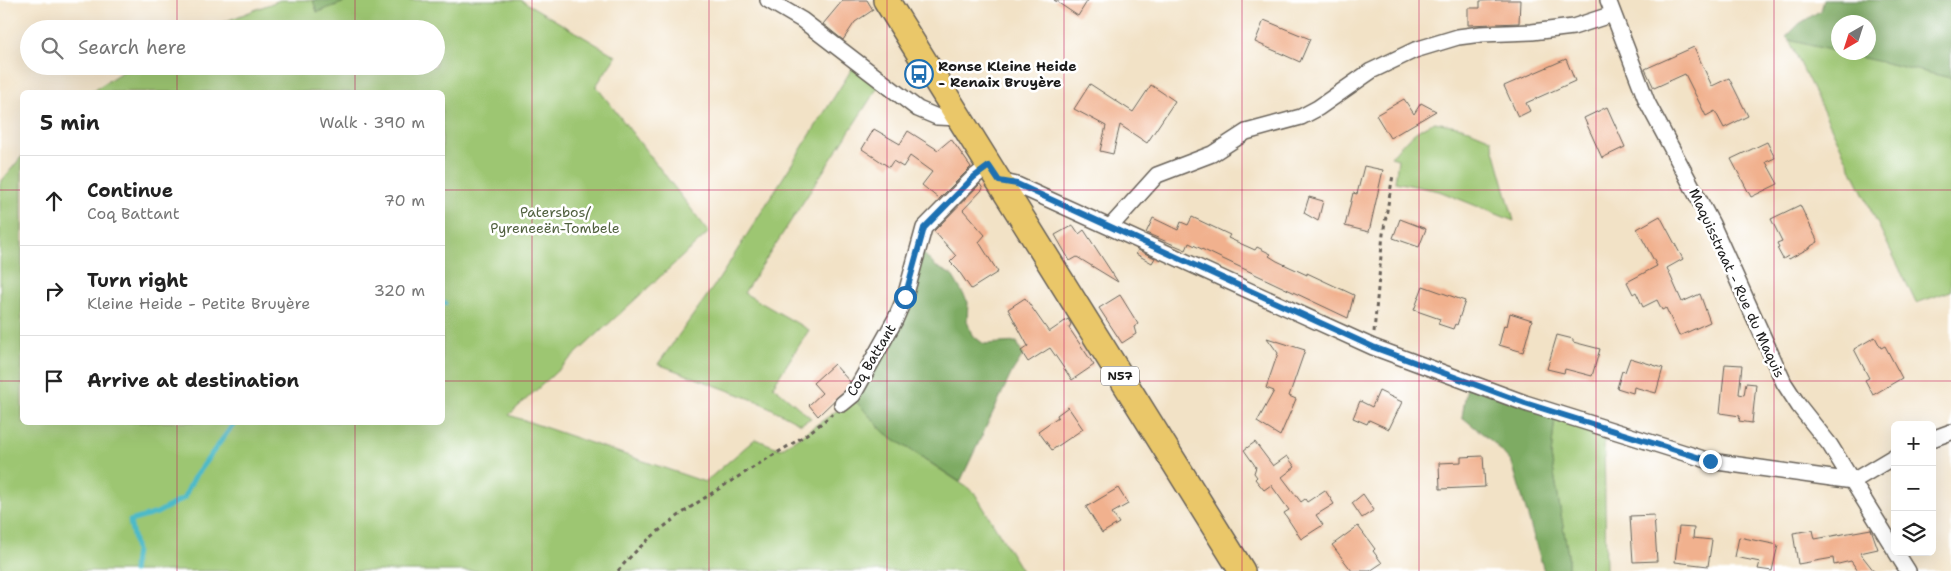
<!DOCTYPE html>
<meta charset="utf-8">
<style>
body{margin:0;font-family:"Shantell Sans",sans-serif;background:#f6f6f6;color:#222}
.controls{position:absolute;right:15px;bottom:15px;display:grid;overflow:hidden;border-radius:8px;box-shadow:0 5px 20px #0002}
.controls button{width:45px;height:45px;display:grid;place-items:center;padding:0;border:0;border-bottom:1px solid #e0e0e0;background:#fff;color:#222;font:25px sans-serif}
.compass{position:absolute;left:1831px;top:15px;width:45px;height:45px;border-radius:50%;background:#fff;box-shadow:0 5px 20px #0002;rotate:219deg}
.stop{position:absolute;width:15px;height:15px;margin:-11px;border:4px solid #1f6fb2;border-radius:50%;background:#fff}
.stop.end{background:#1f6fb2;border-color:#fff;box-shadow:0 1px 5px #0008}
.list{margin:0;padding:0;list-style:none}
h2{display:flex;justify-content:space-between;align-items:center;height:65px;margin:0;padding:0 20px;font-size:21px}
h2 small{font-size:16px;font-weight:400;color:#767676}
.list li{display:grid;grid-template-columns:32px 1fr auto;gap:15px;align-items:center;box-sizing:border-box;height:90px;padding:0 20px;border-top:1px solid #e0e0e0}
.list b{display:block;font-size:19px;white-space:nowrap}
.list p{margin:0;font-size:16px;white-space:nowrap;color:#767676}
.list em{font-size:16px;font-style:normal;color:#767676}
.icon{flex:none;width:28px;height:28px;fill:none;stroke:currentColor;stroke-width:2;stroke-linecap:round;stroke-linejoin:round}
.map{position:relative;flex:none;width:1951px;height:571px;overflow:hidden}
.search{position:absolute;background:#fff;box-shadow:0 5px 20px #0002;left:20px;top:20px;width:425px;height:55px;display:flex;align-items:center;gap:12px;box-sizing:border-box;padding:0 18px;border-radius:28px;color:#767676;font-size:19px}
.panel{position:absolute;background:#fff;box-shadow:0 5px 20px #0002;left:20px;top:90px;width:425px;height:335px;border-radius:8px}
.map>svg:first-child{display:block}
.green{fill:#9dc672;stroke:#5c7147}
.forest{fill:#7eab64;stroke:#4d6440}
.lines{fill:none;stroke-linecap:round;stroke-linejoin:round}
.stream{stroke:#4ebac8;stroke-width:5}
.building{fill:#f1b18e}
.street-casing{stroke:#676158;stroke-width:18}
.primary-casing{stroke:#676158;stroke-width:28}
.path{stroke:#676158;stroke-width:3;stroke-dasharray:4 4;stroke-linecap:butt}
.street{stroke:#fff;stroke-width:15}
.primary{stroke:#eac769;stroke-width:25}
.route{stroke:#1f6fb2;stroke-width:6}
.grid{fill:none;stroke:#c2185b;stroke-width:1;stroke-opacity:0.55}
.labels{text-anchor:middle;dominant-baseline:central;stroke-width:5;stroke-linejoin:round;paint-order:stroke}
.shield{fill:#fff;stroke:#606060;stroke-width:1}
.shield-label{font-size:12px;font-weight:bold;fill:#1c1c1c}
.poi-label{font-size:14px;font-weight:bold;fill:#1c1c1c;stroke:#fff;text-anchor:start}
.park-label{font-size:14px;fill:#50603e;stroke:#fff}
.street-label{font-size:14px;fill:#1c1c1c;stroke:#fff}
</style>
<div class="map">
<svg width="1951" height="571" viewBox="0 0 1951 571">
<rect width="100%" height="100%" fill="#fff"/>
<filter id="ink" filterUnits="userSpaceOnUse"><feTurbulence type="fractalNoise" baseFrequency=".02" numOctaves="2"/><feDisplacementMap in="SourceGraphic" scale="10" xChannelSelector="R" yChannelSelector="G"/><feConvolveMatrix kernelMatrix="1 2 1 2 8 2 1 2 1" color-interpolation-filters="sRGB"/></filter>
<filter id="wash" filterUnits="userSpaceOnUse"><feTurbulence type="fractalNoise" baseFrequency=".0096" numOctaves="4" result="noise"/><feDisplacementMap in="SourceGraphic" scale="20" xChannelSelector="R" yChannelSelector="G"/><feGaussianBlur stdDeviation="1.12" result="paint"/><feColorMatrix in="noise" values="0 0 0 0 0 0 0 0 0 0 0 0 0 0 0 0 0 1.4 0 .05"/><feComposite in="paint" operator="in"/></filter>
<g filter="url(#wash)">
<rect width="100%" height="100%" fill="#f2e2c6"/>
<path class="green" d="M 280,0 L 313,0 L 318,12 L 350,0 L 521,0 L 616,56 L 596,86 L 709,232 L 509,415 L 705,482 L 755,439 L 781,449 L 854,399 L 885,433 L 974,492 L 1022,571 L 0,571 L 0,183 L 22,156 L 22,422 L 442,422 L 442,92 L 91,92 L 131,66 L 436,66 L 436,29 L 206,29 Z
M 1789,40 L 1951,78 L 1951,291 L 1916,303 Z
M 855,64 L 880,84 L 744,293 L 809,330 L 773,386 L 811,418 L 801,424 L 759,402 L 658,364 L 719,279 Z
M 1435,122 L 1462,127 L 1491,139 L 1514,221 L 1439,191 L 1395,182 L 1398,159 L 1391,157 C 1404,141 1416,129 1435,122 Z
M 1555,416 L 1604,432 L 1606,571 L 1568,571 L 1568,555 L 1551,456 Z"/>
<path class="forest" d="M 313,0 L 350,0 L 317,12 Z
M 1824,0 L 1951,0 L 1951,78 L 1842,53 L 1868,52 L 1868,22 L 1838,22 L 1838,52 L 1789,40 L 1786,37 L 1799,24 L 1821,10 Z
M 922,252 L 935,266 L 952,275 L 968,302 L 967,321 L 972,335 L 984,344 L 1017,342 L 1023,355 L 1012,372 L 960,482 L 885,433 L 854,399 Z
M 1467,386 L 1555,416 L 1551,456 L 1568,555 L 1568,571 L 1544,571 L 1512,463 L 1494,443 L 1462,417 Z"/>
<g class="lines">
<path class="stream" d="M 442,305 L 445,303
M 133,571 L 136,551 L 130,521 L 157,513 L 184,498 L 193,479 L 235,422"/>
</g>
<g id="blocks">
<path class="building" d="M 843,0 L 867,0 L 873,10 L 855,22 L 843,40 L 823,24 Z
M 1054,0 L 1088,0 L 1078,16 Z
M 1498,0 L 1520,0 L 1519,23 L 1468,25 L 1468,8 L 1480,8 L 1480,1 Z
M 1264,20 L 1310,39 L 1300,62 L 1255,42 Z
M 1694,47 L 1712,86 L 1729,78 L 1748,116 L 1724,128 L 1715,111 L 1706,116 L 1685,74 L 1654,88 L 1645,69 Z
M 1566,59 L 1575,81 L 1526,103 L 1530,111 L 1518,117 L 1504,86 Z
M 1090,84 L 1133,112 L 1151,85 L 1175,101 L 1147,143 L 1120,125 L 1113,154 L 1100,151 L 1106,126 L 1074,109 Z
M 1404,99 L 1414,114 L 1421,103 L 1436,111 L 1390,138 L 1376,115 Z
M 1607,107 L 1625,147 L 1602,158 L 1584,118 Z
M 874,129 L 900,144 L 908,131 L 938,150 L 951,139 L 971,167 L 939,199 L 922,185 L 932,172 L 910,156 L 903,167 L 893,161 L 889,167 L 862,149 Z
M 1767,142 L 1775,158 L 1766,162 L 1778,184 L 1751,197 L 1731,159 Z
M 1364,166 L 1383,170 L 1369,232 L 1345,226 L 1353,193 L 1357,194 Z
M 980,184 L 983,189 L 963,210 L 985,235 L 979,242 L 998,272 L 971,289 L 958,270 L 950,262 L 956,256 L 934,231 Z
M 1309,197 L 1323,201 L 1318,221 L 1304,213 Z
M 1800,205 L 1818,242 L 1811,246 L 1811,247 L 1789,259 L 1788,256 L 1783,259 L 1777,248 L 1779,247 L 1777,243 L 1782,241 L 1771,219 Z
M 1660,216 L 1683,259 L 1667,268 L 1682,302 L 1700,294 L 1710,322 L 1679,336 L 1666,308 L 1662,310 L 1657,300 L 1643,307 L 1636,292 L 1633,294 L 1627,282 L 1657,266 L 1637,229 Z
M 1192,217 L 1230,235 L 1228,238 L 1255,250 L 1257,247 L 1271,254 L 1269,256 L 1277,261 L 1307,275 L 1307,273 L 1354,295 L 1348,318 L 1189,243 L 1186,250 L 1146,233 L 1153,218 L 1178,230 L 1181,222 L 1188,225 Z
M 1400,219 L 1426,229 L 1419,247 L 1393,238 Z
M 1073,225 L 1079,234 L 1084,230 L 1118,282 L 1077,257 L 1070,261 L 1055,235 Z
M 1138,250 L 1155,258 L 1152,263 L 1136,254 Z
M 1423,286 L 1465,301 L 1457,325 L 1455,324 L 1453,329 L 1438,324 L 1440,319 L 1414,310 Z
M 1120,295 L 1138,324 L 1134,327 L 1136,334 L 1122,343 L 1099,308 Z
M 1025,298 L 1049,332 L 1068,319 L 1071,324 L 1069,328 L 1094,365 L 1072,380 L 1050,348 L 1028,362 L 1021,351 L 1028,346 L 1008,309 Z
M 1510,313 L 1532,320 L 1523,352 L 1499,345 L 1504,325 L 1507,326 Z
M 1557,335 L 1573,339 L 1573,342 L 1600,349 L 1592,376 L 1565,369 L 1564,373 L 1547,369 Z
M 1875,337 L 1881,348 L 1885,346 L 1902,378 L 1873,395 L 1865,380 L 1869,378 L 1854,349 Z
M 1267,338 L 1305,350 L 1289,396 L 1296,399 L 1280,436 L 1257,422 L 1274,391 L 1266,388 L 1278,353 Z
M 1630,358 L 1663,368 L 1656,393 L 1634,387 L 1633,393 L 1617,388 L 1622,371 L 1625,372 Z
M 834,364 L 850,382 L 846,389 L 818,416 L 809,405 L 822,393 L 813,383 Z
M 1725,364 L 1742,365 L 1739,394 L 1744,395 L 1746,383 L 1756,384 L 1752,423 L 1739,421 L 1740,416 L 1720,413 Z
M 1379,391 L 1402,402 L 1389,429 L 1369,420 L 1367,424 L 1353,418 L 1360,401 L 1372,407 Z
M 1068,407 L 1083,429 L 1052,450 L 1038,431 L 1058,417 L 1057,415 Z
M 1255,442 L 1273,466 L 1287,456 L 1295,467 L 1282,477 L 1301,502 L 1305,499 L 1307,502 L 1325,490 L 1334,504 L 1316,515 L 1323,525 L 1301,539 L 1284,513 L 1289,510 L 1271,485 L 1264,490 L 1255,479 L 1257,477 L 1254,473 L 1256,467 L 1244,450 Z
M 1483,456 L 1485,487 L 1440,489 L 1439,463 L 1461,462 L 1461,457 Z
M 1118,488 L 1128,504 L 1112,513 L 1119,523 L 1102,533 L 1086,507 Z
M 1363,494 L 1374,510 L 1362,518 L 1352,503 Z
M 1654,515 L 1657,561 L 1633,562 L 1630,516 Z
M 1358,526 L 1375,549 L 1373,551 L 1382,563 L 1370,571 L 1352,571 L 1332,545 Z
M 1679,527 L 1694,528 L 1693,538 L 1712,540 L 1708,566 L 1675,562 Z
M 1871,529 L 1878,549 L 1860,553 L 1874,571 L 1858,571 L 1851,561 L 1834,565 L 1833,558 L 1798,564 L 1793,533 L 1813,530 L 1815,539 Z
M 1739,537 L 1778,545 L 1772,571 L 1758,569 L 1760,562 L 1735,557 Z"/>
</g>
</g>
<g filter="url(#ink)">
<use href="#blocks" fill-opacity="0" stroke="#676158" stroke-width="1"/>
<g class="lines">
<defs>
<path id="street" d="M 768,0 L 802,20 L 918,109 L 937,117 L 960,118
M 1608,0 L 1647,102 L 1712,224 L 1784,383 L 1799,406 L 1830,445 L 1895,550
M 999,181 L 1017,185 L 1373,347 L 1525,403 L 1710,461 L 1853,481 L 1895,456
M 1111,226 L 1157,175 L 1212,154 L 1246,132 L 1301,117 L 1318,108 L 1371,71 L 1415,50 L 1458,37 L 1481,34 L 1532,32 L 1573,27 L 1613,14
M 842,404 L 853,395 L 895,320 L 905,297 L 924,228 L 974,177 L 989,165
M 1932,439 L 1951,432
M 1896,552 L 1908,571"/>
<path id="primary" d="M 886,0 L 1242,571"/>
</defs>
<use href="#street" class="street-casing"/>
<use href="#primary" class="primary-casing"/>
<path class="path" d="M 1374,332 L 1383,234 L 1393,175
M 618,571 C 654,525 721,488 770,457 C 792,444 814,431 832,414"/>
<use href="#street" class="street"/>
<use href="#primary" class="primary"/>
</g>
</g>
<g class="lines" filter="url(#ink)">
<path class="route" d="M 905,297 L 924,228 L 974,177 L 989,166 L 999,181 L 1017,184 L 1373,347 L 1525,403 L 1710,461"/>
</g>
<path class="grid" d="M 177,0 L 177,29M 355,0 L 355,29M 532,0 L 532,571M 709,0 L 709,571M 887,0 L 887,571M 1064,0 L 1064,571M 1242,0 L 1242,571M 1419,0 L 1419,571M 1596,0 L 1596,571M 1774,0 L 1774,571M 177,66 L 177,92M 355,66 L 355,92M 0,190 L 22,190M 442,190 L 1951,190M 0,381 L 22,381M 442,381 L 1951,381M 177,422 L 177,571M 355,422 L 355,571"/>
<defs>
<symbol id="bus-ring" viewBox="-11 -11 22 22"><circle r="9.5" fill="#fff" stroke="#1f6fb2" stroke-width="1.5"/><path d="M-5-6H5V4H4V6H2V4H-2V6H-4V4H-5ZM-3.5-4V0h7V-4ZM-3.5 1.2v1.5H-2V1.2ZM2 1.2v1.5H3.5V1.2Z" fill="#1f6fb2"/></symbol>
</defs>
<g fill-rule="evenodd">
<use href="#bus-ring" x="903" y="58" width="32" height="32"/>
</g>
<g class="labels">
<rect class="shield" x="1101" y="366.5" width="38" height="19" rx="4"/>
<g class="shield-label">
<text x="1120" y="376">N57</text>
</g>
<g class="poi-label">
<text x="938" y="66">Ronse Kleine Heide<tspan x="938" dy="16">- Renaix Bruyère</tspan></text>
</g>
<g class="park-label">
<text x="555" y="212">Patersbos/<tspan x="555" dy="16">Pyreneeën-Tombele</tspan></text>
</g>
<g class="street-label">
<text transform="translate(1737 283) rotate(65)">Maquisstraat - Rue du Maquis</text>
<text transform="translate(871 360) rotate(-59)">Coq Battant</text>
</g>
</g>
</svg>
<div class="controls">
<button>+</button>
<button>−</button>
<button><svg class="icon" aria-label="layers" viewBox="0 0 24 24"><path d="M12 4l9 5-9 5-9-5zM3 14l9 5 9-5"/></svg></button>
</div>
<svg class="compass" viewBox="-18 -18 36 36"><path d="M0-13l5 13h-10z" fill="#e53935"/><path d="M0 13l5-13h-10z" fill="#767676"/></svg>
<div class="stop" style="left:905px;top:297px"></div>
<div class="stop end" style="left:1710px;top:461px"></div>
<div class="search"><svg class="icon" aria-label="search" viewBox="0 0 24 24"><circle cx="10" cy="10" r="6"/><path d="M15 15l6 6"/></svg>Search here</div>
<section class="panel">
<h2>5 min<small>Walk · 390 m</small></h2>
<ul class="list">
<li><svg class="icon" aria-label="ahead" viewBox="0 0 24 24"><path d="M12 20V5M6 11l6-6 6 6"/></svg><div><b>Continue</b><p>Coq Battant</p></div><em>70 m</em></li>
<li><svg class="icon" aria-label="right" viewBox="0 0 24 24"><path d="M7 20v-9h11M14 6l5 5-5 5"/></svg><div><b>Turn right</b><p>Kleine Heide - Petite Bruyère</p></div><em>320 m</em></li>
<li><svg class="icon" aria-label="arrive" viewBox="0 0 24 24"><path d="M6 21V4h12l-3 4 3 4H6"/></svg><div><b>Arrive at destination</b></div></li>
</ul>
</section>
</div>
